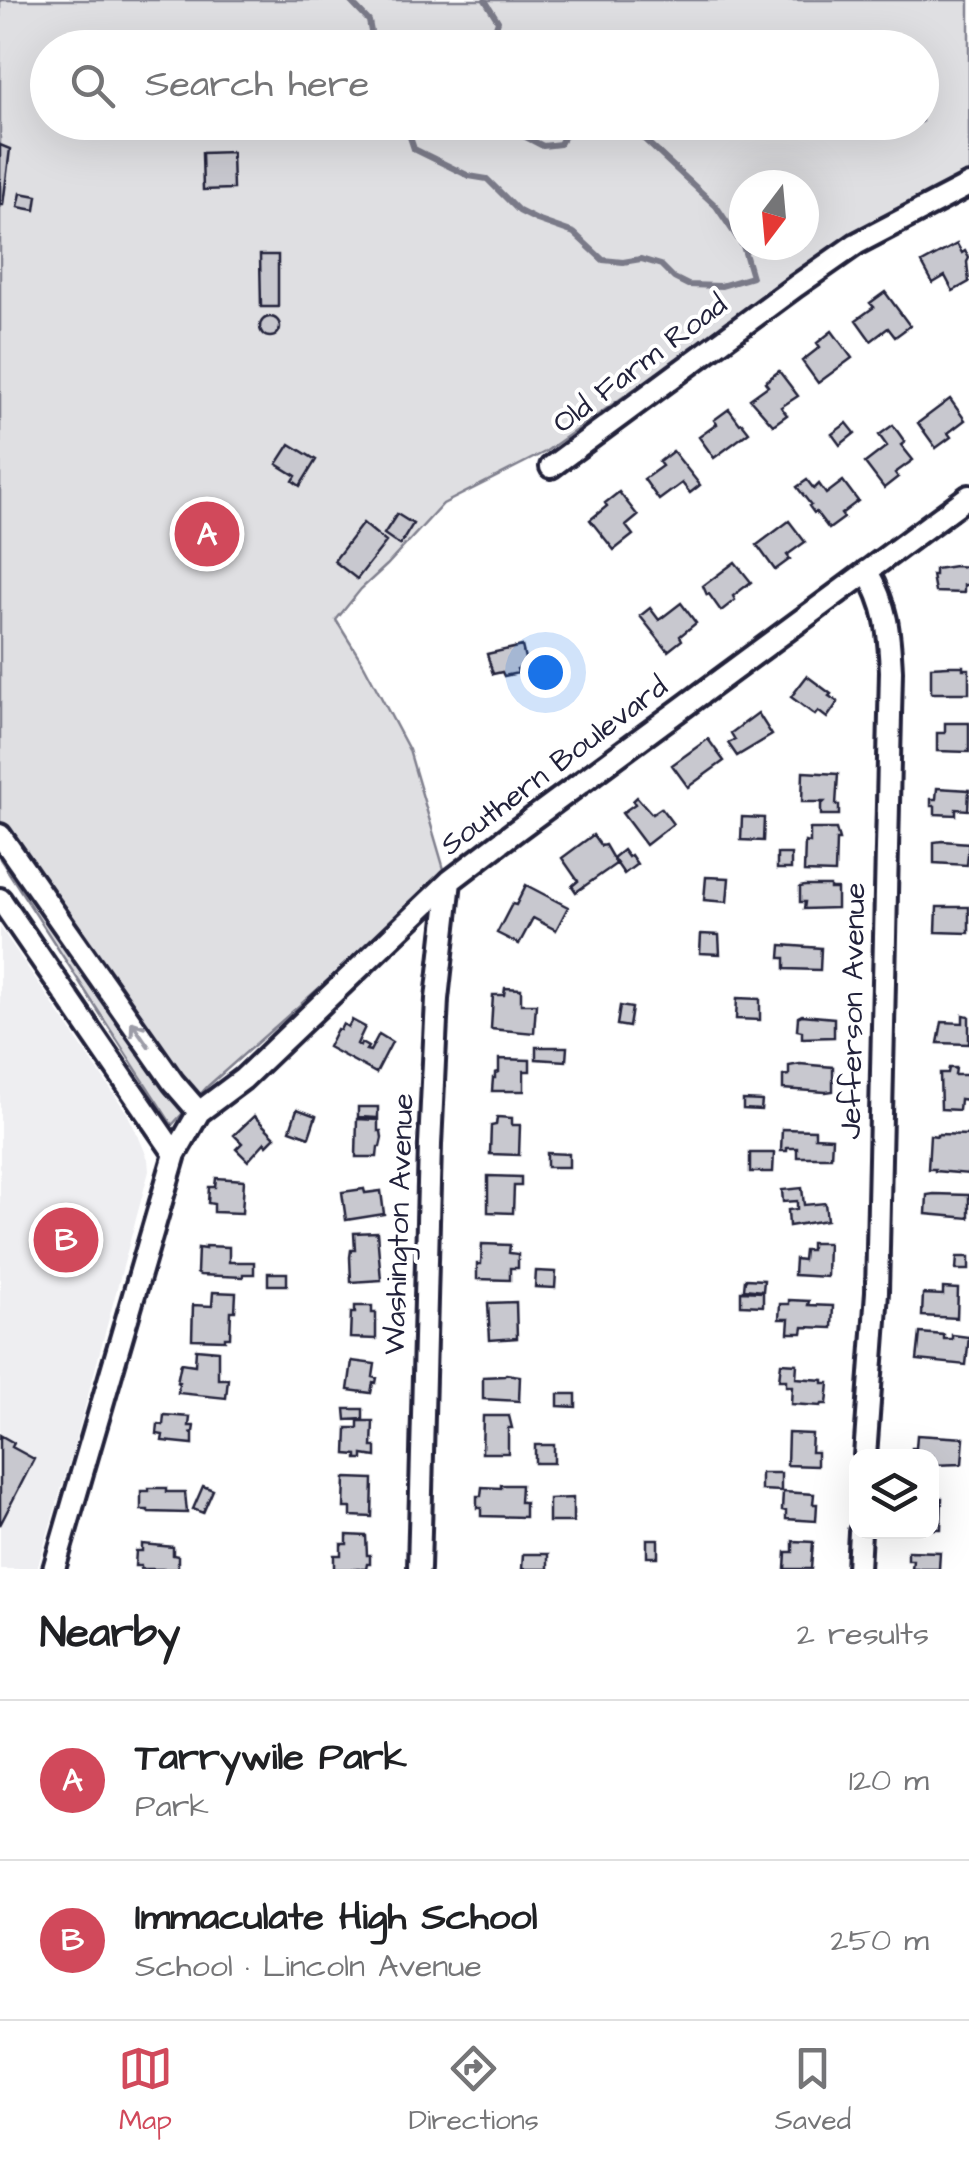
<!DOCTYPE html>
<meta charset="utf-8">
<style>
body{margin:0;font-family:"Architects Daughter",sans-serif;background:#f2f2f2;color:#202124}
.controls{position:absolute;right:30px;bottom:30px;display:grid;overflow:hidden;border-radius:20px;box-shadow:0 10px 40px #0002}
.controls button{width:90px;height:90px;display:grid;place-items:center;padding:0;border:0;border-bottom:2px solid #e0e0e0;background:#fff;color:#202124;font:50px sans-serif}
.compass{position:absolute;left:729px;top:170px;width:90px;height:90px;border-radius:50%;background:#fff;box-shadow:0 10px 40px #0002;rotate:196deg}
.you{position:absolute;left:545px;top:672px;width:35px;height:35px;margin:-25px;border:8px solid #fff;border-radius:50%;background:#1a73e8;box-shadow:0 0 0 15px #1a73e833}
.badge{display:grid;place-items:center;width:65px;height:65px;border-radius:50%;background:#d1495b;color:#fff;font-size:32px;font-weight:700}
.pin{position:absolute;translate:-50% -50%;border:5px solid #fff;box-shadow:0 2px 10px #0006}
.list{margin:0;padding:0;list-style:none}
h2{display:flex;justify-content:space-between;align-items:center;height:130px;margin:0;padding:0 40px;font-size:42px}
h2 small{font-size:32px;font-weight:400;color:#757577}
.list li{display:grid;grid-template-columns:65px 1fr auto;gap:30px;align-items:center;box-sizing:border-box;height:160px;padding:0 40px;border-top:2px solid #e0e0e0}
.list b{display:block;font-size:38px;white-space:nowrap}
.list p{margin:0;font-size:32px;white-space:nowrap;color:#757577}
.list em{font-size:32px;font-style:normal;color:#757577}
.icon{flex:none;width:55px;height:55px;fill:none;stroke:currentColor;stroke-width:2;stroke-linecap:round;stroke-linejoin:round}
.map{position:relative;flex:none;width:969px;height:1569px;overflow:hidden}
.search{position:absolute;background:#fff;box-shadow:0 10px 40px #0002;left:30px;right:30px;top:30px;height:110px;display:flex;align-items:center;gap:25px;box-sizing:border-box;padding:0 35px;border-radius:55px;color:#757577;font-size:38px}
.sheet{height:450px;background:#fff}
nav{display:flex;justify-content:space-around;align-items:center;box-sizing:border-box;height:140px;border-top:2px solid #e0e0e0;background:#fff;font-size:28px;color:#757577}
nav a{display:grid;justify-items:center;gap:5px}
nav .on{color:#d1495b}
.map>svg:first-child{display:block}
.built{fill:#eeeef1}
.green{fill:#dfdfe2;stroke:#80808e;stroke-width:2.5;fill-rule:evenodd}
.lines{fill:none;stroke-linecap:round;stroke-linejoin:round}
.stream{stroke:#7a7a88;stroke-width:6}
.building{fill:#c8c8cf;stroke:#22223b;stroke-width:2.5}
.minor-casing{stroke:#22223b;stroke-width:28}
.minor{stroke:#fff;stroke-width:20}
.oneway{stroke:#9c9ca7}
.labels{text-anchor:middle;dominant-baseline:central;stroke-width:8;stroke-linejoin:round;paint-order:stroke}
.street-label{font-size:30px;fill:#22223b;stroke:#fff}
</style>
<div class="map">
<svg width="969" height="1569" viewBox="0 0 969 1569">
<rect width="100%" height="100%" fill="#fff"/>
<filter id="ink" filterUnits="userSpaceOnUse"><feTurbulence type="fractalNoise" baseFrequency=".01" numOctaves="2"/><feDisplacementMap in="SourceGraphic" scale="20" xChannelSelector="R" yChannelSelector="G"/><feConvolveMatrix kernelMatrix="1 2 1 2 8 2 1 2 1" color-interpolation-filters="sRGB"/></filter>
<g filter="url(#ink)">
<path class="built" d="M 0,927 L 127,1113 L 140,1140 L 148,1159 L 149,1171 L 74,1447 L 37,1569 L 0,1569 Z"/>
<path class="green" d="M 0,0 L 969,0 L 969,195 L 783,291 L 677,359 L 545,452 L 443,504 L 387,565 L 361,589 L 336,620 L 364,665 L 409,750 L 446,876 L 208,1086 L 172,1125 L 0,859 ZM 48,48 L 922,48 L 922,122 L 48,122 ZM 744,185 L 804,185 L 804,245 L 744,245 Z"/>
<g class="lines">
<path class="stream" d="M 485,0 L 498,21 L 489,48
M 350,1 L 369,21 L 374,48
M 405,122 L 414,149 L 469,176 L 487,179 L 519,211 L 537,220 L 574,233 L 603,260 L 623,262 L 641,259 L 661,265 L 674,278 L 688,285 L 721,286 L 752,277 L 743,246 L 716,206 L 645,140 L 616,122
M 505,122 L 520,134 L 543,146 L 560,144 L 572,122"/>
</g>
<path class="building" d="M 0,145 L 10,149 L 3,205 L 0,205 Z
M 232,152 L 233,189 L 203,190 L 202,153 Z
M 21,193 L 37,196 L 35,210 L 18,207 Z
M 957,244 L 962,253 L 965,251 L 969,258 L 967,262 L 969,282 L 953,291 L 945,276 L 933,283 L 922,263 Z
M 260,255 L 278,255 L 278,307 L 261,307 Z
M 885,292 L 910,326 L 895,337 L 888,328 L 871,341 L 856,320 L 874,307 L 870,303 Z
M260 327a10 10 0 1 1 20 0a10 10 0 1 1-20 0Z
M 832,331 L 852,358 L 818,383 L 802,361 L 820,347 L 817,343 Z
M 779,371 L 798,396 L 781,407 L 787,415 L 773,425 L 750,399 L 768,386 L 765,382 Z
M 950,399 L 965,420 L 948,433 L 951,437 L 936,448 L 918,423 Z
M 729,409 L 740,424 L 742,423 L 749,432 L 714,458 L 699,437 L 717,424 L 714,420 Z
M 847,423 L 855,433 L 840,445 L 832,434 Z
M 893,425 L 905,442 L 901,445 L 913,460 L 895,473 L 898,477 L 884,488 L 865,463 L 887,446 L 879,435 Z
M 290,444 L 316,460 L 300,486 L 293,481 L 296,476 L 277,464 Z
M 673,451 L 700,485 L 690,493 L 682,483 L 659,500 L 644,479 L 662,466 L 659,462 Z
M 807,480 L 814,489 L 819,484 L 826,494 L 843,481 L 858,501 L 841,514 L 844,518 L 829,529 L 816,512 L 814,513 L 809,506 L 811,505 L 797,487 Z
M 619,492 L 638,516 L 626,526 L 633,535 L 614,550 L 590,520 L 607,506 L 605,503 Z
M 397,514 L 413,524 L 400,545 L 384,534 Z
M 789,521 L 805,542 L 787,555 L 790,559 L 775,570 L 757,545 Z
M 363,523 L 386,542 L 357,579 L 334,561 Z
M 735,562 L 751,582 L 733,596 L 735,600 L 721,611 L 709,594 L 707,595 L 703,586 Z
M 955,566 L 969,567 L 969,585 L 964,585 L 964,593 L 935,592 L 932,575 L 935,575 L 935,569 Z
M 681,603 L 696,623 L 680,636 L 682,640 L 668,651 L 640,616 L 650,608 L 659,620 Z
M 522,646 L 527,667 L 517,669 L 518,673 L 504,676 L 502,672 L 493,674 L 487,654 Z
M 949,666 L 963,666 L 963,669 L 969,669 L 969,693 L 931,693 L 931,667 Z
M 807,676 L 831,694 L 829,696 L 838,702 L 827,718 L 818,711 L 815,715 L 791,697 Z
M 758,713 L 772,735 L 737,756 L 728,743 L 735,740 L 731,733 Z
M 945,723 L 969,723 L 969,752 L 937,751 L 937,733 L 945,733 Z
M 708,739 L 724,761 L 688,787 L 672,765 Z
M 803,772 L 838,774 L 836,805 L 839,805 L 839,815 L 821,815 L 821,805 L 824,802 L 802,802 Z
M 937,788 L 969,790 L 968,810 L 956,809 L 956,815 L 935,814 L 935,806 L 931,806 L 931,799 L 936,799 Z
M 637,797 L 652,814 L 661,808 L 673,824 L 646,845 L 622,813 L 635,804 L 633,801 Z
M 742,817 L 764,818 L 763,841 L 741,840 Z
M 810,829 L 836,829 L 839,840 L 836,840 L 835,873 L 804,872 L 805,842 L 810,843 Z
M 593,835 L 601,846 L 605,845 L 616,864 L 576,892 L 572,886 L 578,881 L 562,858 Z
M 942,841 L 969,843 L 967,865 L 934,863 L 934,842 Z
M 623,850 L 628,857 L 631,855 L 637,864 L 624,874 L 613,858 Z
M 777,854 L 791,854 L 791,869 L 777,869 Z
M 706,877 L 729,878 L 727,902 L 704,900 Z
M 526,885 L 568,907 L 556,930 L 533,918 L 519,944 L 497,933 L 512,904 L 516,905 Z
M 805,886 L 830,886 L 830,889 L 837,889 L 837,908 L 804,909 L 805,902 L 800,902 L 800,887 Z
M 937,907 L 969,907 L 969,933 L 936,932 Z
M 701,934 L 719,935 L 720,954 L 700,953 Z
M 781,945 L 821,948 L 820,970 L 785,969 L 785,958 L 780,958 Z
M 505,988 L 521,989 L 521,1004 L 536,1004 L 534,1033 L 491,1029 L 493,995 L 504,995 Z
M 737,998 L 760,999 L 760,1020 L 736,1019 Z
M 620,1006 L 632,1008 L 629,1027 L 617,1025 Z
M 802,1015 L 834,1018 L 834,1037 L 802,1038 L 802,1031 L 797,1030 L 798,1017 Z
M 963,1015 L 969,1016 L 969,1044 L 938,1043 L 942,1022 L 963,1023 Z
M 352,1020 L 365,1027 L 357,1044 L 360,1046 L 361,1043 L 368,1047 L 366,1050 L 370,1051 L 379,1034 L 392,1042 L 376,1073 L 328,1047 L 337,1029 L 340,1030 L 343,1024 L 348,1027 Z
M 536,1047 L 567,1047 L 566,1061 L 536,1059 Z
M 499,1059 L 530,1060 L 530,1071 L 524,1071 L 524,1091 L 492,1091 L 493,1078 L 495,1078 L 495,1073 L 499,1072 Z
M 800,1064 L 833,1067 L 833,1091 L 826,1092 L 783,1089 L 783,1076 L 789,1075 L 789,1066 Z
M 949,1068 L 956,1068 L 955,1075 L 969,1075 L 969,1100 L 960,1099 L 959,1110 L 941,1109 L 940,1073 L 948,1073 Z
M 743,1100 L 762,1101 L 761,1110 L 743,1109 Z
M 358,1107 L 378,1107 L 378,1118 L 358,1117 Z
M 297,1109 L 316,1116 L 309,1137 L 290,1130 Z
M 254,1116 L 275,1137 L 267,1145 L 265,1142 L 248,1161 L 236,1149 L 242,1143 L 234,1135 Z
M 497,1117 L 512,1118 L 512,1125 L 520,1125 L 519,1155 L 490,1154 L 491,1126 L 496,1125 Z
M 357,1119 L 378,1120 L 378,1131 L 381,1131 L 382,1138 L 380,1147 L 378,1147 L 377,1157 L 356,1157 Z
M 782,1129 L 815,1130 L 815,1137 L 832,1138 L 831,1157 L 797,1157 L 797,1148 L 787,1148 L 787,1151 L 781,1151 Z
M 937,1134 L 969,1135 L 969,1174 L 935,1171 L 935,1169 L 928,1169 L 930,1135 L 937,1136 Z
M 547,1153 L 569,1154 L 569,1167 L 547,1167 Z
M 750,1153 L 774,1153 L 773,1172 L 750,1172 Z
M 488,1176 L 521,1177 L 521,1186 L 514,1186 L 513,1213 L 488,1212 Z
M 216,1178 L 244,1180 L 242,1213 L 214,1212 L 214,1204 L 208,1203 L 209,1187 L 215,1187 Z
M 802,1188 L 804,1205 L 825,1203 L 827,1220 L 789,1226 L 788,1210 L 797,1209 L 797,1201 L 783,1202 L 782,1190 Z
M 364,1189 L 365,1193 L 381,1191 L 384,1214 L 346,1220 L 342,1192 Z
M 934,1194 L 969,1195 L 969,1218 L 926,1214 L 927,1195 Z
M 377,1232 L 381,1280 L 351,1282 L 350,1257 L 351,1250 L 355,1250 L 354,1233 Z
M 811,1243 L 828,1243 L 827,1277 L 794,1275 L 795,1259 L 803,1260 L 804,1250 L 811,1250 Z
M 482,1244 L 510,1245 L 509,1253 L 518,1254 L 518,1268 L 510,1268 L 510,1280 L 477,1279 L 477,1264 L 481,1264 Z
M 205,1246 L 229,1247 L 229,1262 L 254,1262 L 254,1274 L 243,1274 L 243,1277 L 200,1275 L 197,1273 L 198,1248 L 205,1249 Z
M 957,1257 L 969,1257 L 969,1270 L 956,1270 Z
M 536,1271 L 556,1272 L 555,1288 L 535,1287 Z
M 268,1273 L 287,1273 L 287,1285 L 268,1285 Z
M 745,1279 L 764,1280 L 763,1291 L 744,1289 Z
M 943,1288 L 958,1289 L 957,1318 L 922,1316 L 923,1294 L 943,1295 Z
M 741,1291 L 763,1292 L 763,1306 L 741,1305 Z
M 213,1292 L 236,1293 L 235,1311 L 231,1311 L 230,1337 L 225,1337 L 225,1340 L 192,1339 L 193,1305 L 212,1306 Z
M 789,1300 L 809,1301 L 808,1305 L 833,1306 L 832,1328 L 803,1327 L 802,1333 L 788,1333 L 789,1319 L 779,1319 L 780,1304 L 789,1304 Z
M 516,1302 L 517,1338 L 490,1340 L 488,1303 Z
M 355,1306 L 372,1306 L 372,1313 L 376,1313 L 376,1339 L 350,1338 L 351,1313 L 355,1313 Z
M 920,1333 L 944,1335 L 944,1339 L 952,1339 L 952,1335 L 969,1337 L 966,1365 L 917,1360 Z
M 196,1349 L 218,1351 L 218,1379 L 228,1379 L 226,1398 L 178,1393 L 179,1382 L 177,1382 L 181,1363 L 195,1365 Z
M 352,1361 L 375,1364 L 373,1377 L 377,1378 L 376,1383 L 373,1383 L 371,1393 L 348,1390 Z
M 781,1363 L 797,1364 L 796,1378 L 823,1380 L 823,1383 L 829,1383 L 827,1404 L 822,1404 L 821,1406 L 791,1404 L 792,1386 L 786,1386 L 786,1380 L 779,1380 Z
M 506,1374 L 520,1376 L 519,1401 L 483,1399 L 483,1377 L 504,1376 Z
M 558,1394 L 576,1394 L 576,1407 L 558,1406 Z
M 345,1409 L 363,1409 L 363,1419 L 346,1420 Z
M 164,1415 L 190,1417 L 189,1426 L 194,1426 L 193,1432 L 189,1433 L 193,1433 L 193,1444 L 162,1441 L 163,1435 L 157,1434 L 158,1424 L 163,1425 Z
M 483,1416 L 509,1416 L 512,1428 L 508,1428 L 508,1453 L 482,1453 Z
M 358,1421 L 373,1421 L 372,1447 L 376,1447 L 376,1457 L 363,1455 L 363,1459 L 357,1459 L 357,1455 L 346,1454 L 347,1428 L 358,1428 Z
M 788,1433 L 812,1434 L 811,1452 L 817,1452 L 817,1466 L 787,1465 Z
M 0,1435 L 14,1443 L 12,1447 L 34,1459 L 0,1525 Z
M 917,1435 L 964,1438 L 962,1464 L 932,1465 L 932,1456 L 916,1456 L 916,1454 L 912,1454 L 912,1448 L 916,1448 Z
M 535,1445 L 554,1445 L 554,1463 L 535,1463 Z
M 761,1473 L 781,1473 L 781,1491 L 761,1490 Z
M 345,1478 L 373,1479 L 372,1517 L 351,1516 L 351,1508 L 344,1508 Z
M 501,1485 L 521,1485 L 520,1502 L 525,1502 L 525,1517 L 481,1516 L 481,1508 L 477,1508 L 477,1496 L 481,1496 L 482,1487 L 501,1488 Z
M 203,1486 L 213,1490 L 203,1513 L 193,1509 Z
M 149,1488 L 166,1488 L 166,1492 L 185,1492 L 187,1513 L 148,1512 L 148,1510 L 141,1510 L 141,1491 L 149,1491 Z
M 783,1492 L 814,1494 L 813,1504 L 817,1504 L 816,1521 L 786,1519 L 786,1511 L 782,1510 Z
M 573,1498 L 573,1522 L 549,1522 L 549,1499 Z
M 932,1498 L 942,1498 L 941,1529 L 932,1529 Z
M 347,1535 L 366,1536 L 367,1555 L 370,1555 L 370,1564 L 367,1564 L 366,1569 L 334,1569 L 334,1555 L 341,1555 L 341,1544 L 347,1544 Z
M 647,1539 L 658,1539 L 658,1557 L 647,1557 Z
M 793,1541 L 813,1542 L 811,1569 L 785,1569 L 786,1552 L 793,1552 Z
M 142,1544 L 173,1547 L 173,1555 L 178,1556 L 178,1569 L 141,1569 L 141,1566 L 135,1566 L 136,1551 L 142,1551 Z
M 908,1551 L 940,1552 L 939,1569 L 912,1569 L 913,1560 L 908,1560 Z
M 523,1554 L 548,1554 L 548,1569 L 522,1569 Z"/>
<g class="lines">
<defs>
<path id="minor" d="M 551,467 L 796,286 L 856,244 L 969,185
M 0,835 L 173,1082 L 199,1112
M 0,899 L 175,1154
M 865,1456 L 877,1292 L 891,671 C 889,630 887,607 867,571
M 54,1569 L 175,1154 L 199,1112 L 243,1079 L 450,881 L 517,830 L 969,496
M 419,1569 L 430,1145 L 437,999 L 450,881
M 858,1569 L 860,1532"/>
</defs>
<use href="#minor" class="minor-casing"/>
<use href="#minor" class="minor"/>
</g>
<defs><path id="oneway-shaft" d="M-6 0H5M1.5-3L5.5 0L1.5 3" fill="none" stroke-width="1.6" stroke-linecap="round" stroke-linejoin="round" transform="scale(2.5)"/></defs>
<use class="oneway" href="#oneway-shaft" transform="translate(140 1034) rotate(-125)"/>
</g>
<g class="labels">
<g class="street-label">
<text transform="translate(640 364) rotate(-37)">Old Farm Road</text>
<text transform="translate(554 766) rotate(-37)">Southern Boulevard</text>
<text transform="translate(853 1011) rotate(-89)">Jefferson Avenue</text>
<text transform="translate(399 1224) rotate(-88)">Washington Avenue</text>
</g>
</g>
</svg>
<div class="controls">
<button><svg class="icon" aria-label="layers" viewBox="0 0 24 24"><path d="M12 4l9 5-9 5-9-5zM3 14l9 5 9-5"/></svg></button>
</div>
<svg class="compass" viewBox="-18 -18 36 36"><path d="M0-13l5 13h-10z" fill="#e53935"/><path d="M0 13l5-13h-10z" fill="#757577"/></svg>
<div class="you"></div>
<div class="pin badge" style="left:207px;top:534px">A</div>
<div class="pin badge" style="left:66px;top:1240px">B</div>
<div class="search"><svg class="icon" aria-label="search" viewBox="0 0 24 24"><circle cx="10" cy="10" r="6"/><path d="M15 15l6 6"/></svg>Search here</div>
</div>
<section class="sheet">
<h2>Nearby<small>2 results</small></h2>
<ul class="list">
<li><span class="badge">A</span><div><b>Tarrywile Park</b><p>Park</p></div><em>120 m</em></li>
<li><span class="badge">B</span><div><b>Immaculate High School</b><p>School · Lincoln Avenue</p></div><em>250 m</em></li>
</ul>
</section>
<nav>
<a class="on"><svg class="icon" aria-label="map" viewBox="0 0 24 24"><path d="M3 6l6-2 6 2 6-2v14l-6 2-6-2-6 2zM9 4v14M15 6v14"/></svg>Map</a>
<a><svg class="icon" aria-label="directions" viewBox="0 0 24 24"><path d="M12 3l9 9-9 9-9-9zM9 14v-3h6M13 9l2 2-2 2"/></svg>Directions</a>
<a><svg class="icon" aria-label="saved" viewBox="0 0 24 24"><path d="M7 4h10v16l-5-4-5 4z"/></svg>Saved</a>
</nav>
